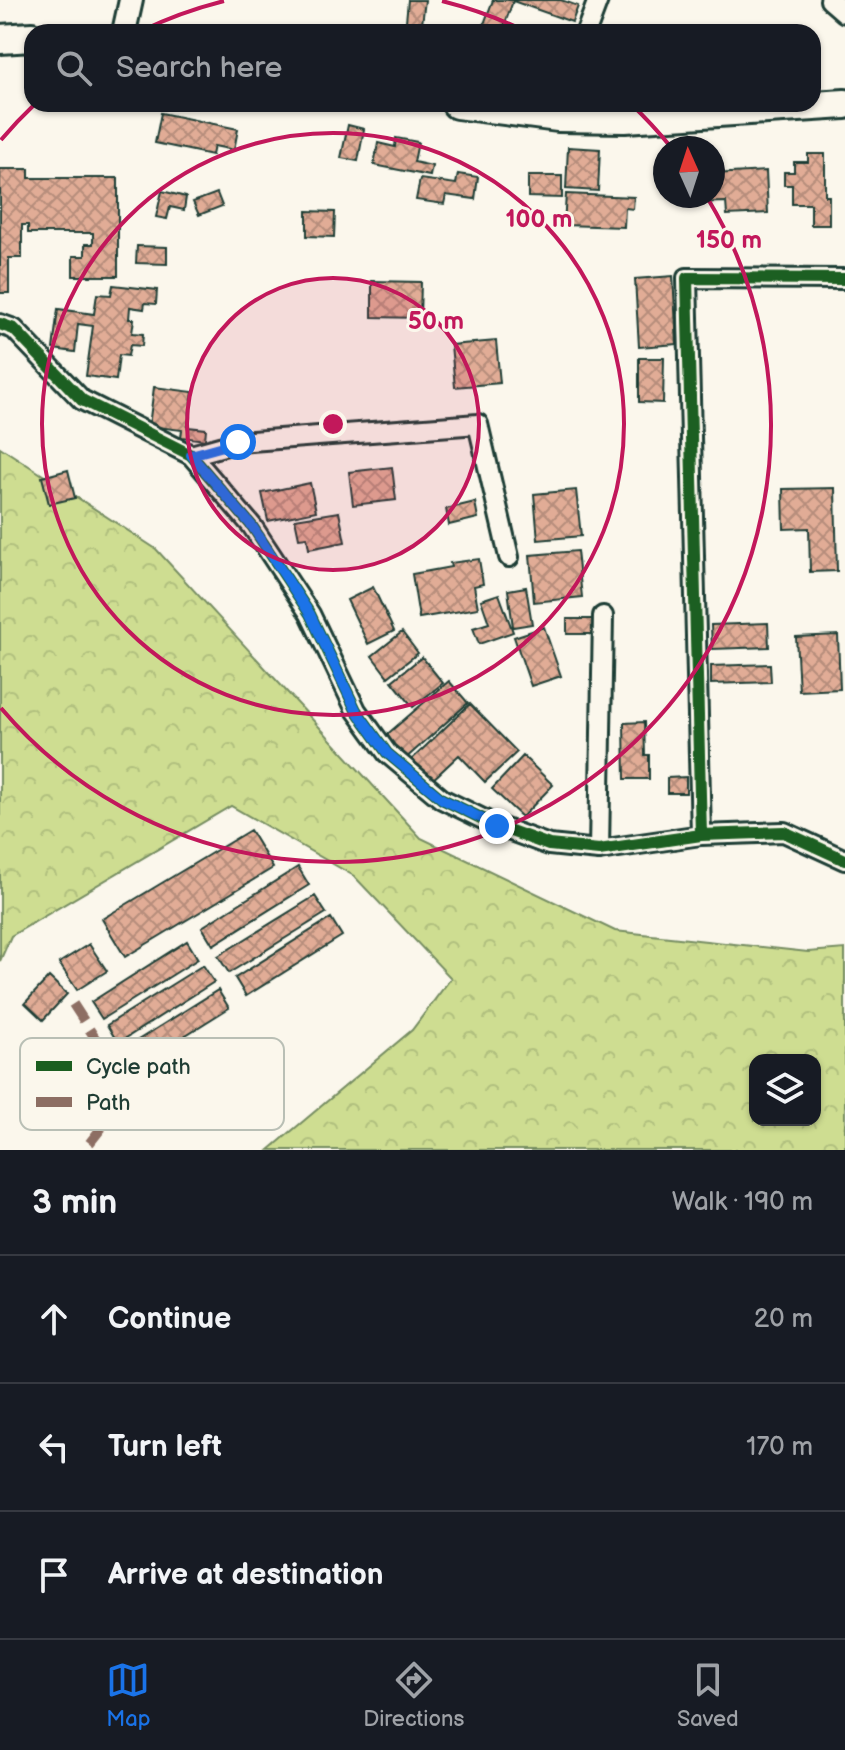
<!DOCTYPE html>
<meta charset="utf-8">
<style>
body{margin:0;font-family:"Balsamiq Sans",sans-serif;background:#20242c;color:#f1f3f6}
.controls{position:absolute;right:24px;bottom:24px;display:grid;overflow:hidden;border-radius:16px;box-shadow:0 2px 6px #0004}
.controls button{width:72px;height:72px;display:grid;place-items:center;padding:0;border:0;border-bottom:2px solid #363941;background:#171b24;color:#f1f3f6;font:40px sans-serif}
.compass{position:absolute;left:653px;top:136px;width:72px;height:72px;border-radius:50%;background:#171b24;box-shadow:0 2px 6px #0004;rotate:357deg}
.stop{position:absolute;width:24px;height:24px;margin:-18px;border:6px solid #1a73e8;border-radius:50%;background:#fff}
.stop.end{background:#1a73e8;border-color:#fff;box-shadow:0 2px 8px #0008}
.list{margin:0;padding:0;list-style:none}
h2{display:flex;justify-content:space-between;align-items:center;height:104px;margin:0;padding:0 32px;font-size:34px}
h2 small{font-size:26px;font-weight:400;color:#9ea1a6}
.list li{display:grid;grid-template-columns:52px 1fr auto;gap:24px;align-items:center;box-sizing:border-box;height:128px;padding:0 32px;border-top:2px solid #363941}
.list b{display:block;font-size:30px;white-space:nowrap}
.list em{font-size:26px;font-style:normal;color:#9ea1a6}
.icon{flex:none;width:44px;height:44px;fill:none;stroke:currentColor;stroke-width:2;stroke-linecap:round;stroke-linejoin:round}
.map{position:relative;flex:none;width:845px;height:1150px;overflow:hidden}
.search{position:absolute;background:#171b24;box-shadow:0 2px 6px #0004;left:24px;right:24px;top:24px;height:88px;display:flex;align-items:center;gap:20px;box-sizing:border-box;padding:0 28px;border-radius:24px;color:#9ea1a6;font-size:30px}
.sheet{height:488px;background:#171b24}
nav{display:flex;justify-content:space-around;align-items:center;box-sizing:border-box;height:112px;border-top:2px solid #363941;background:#171b24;font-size:22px;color:#9ea1a6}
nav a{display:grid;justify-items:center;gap:4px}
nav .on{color:#1a73e8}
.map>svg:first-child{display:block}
.forest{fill:url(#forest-crowns);stroke:#768d62;stroke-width:2;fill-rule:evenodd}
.building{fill:url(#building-cross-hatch);stroke:#1f3d34;stroke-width:2}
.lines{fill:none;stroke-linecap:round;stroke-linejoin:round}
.minor-casing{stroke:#1f3d34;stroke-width:24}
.tertiary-casing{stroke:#1f3d34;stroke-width:28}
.primary-casing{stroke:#1f3d34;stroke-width:34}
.minor{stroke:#fbf7ec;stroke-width:18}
.tertiary{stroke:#fbf7ec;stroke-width:22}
.primary{stroke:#fbf7ec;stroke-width:28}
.quiet{stroke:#8d6e63;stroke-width:10;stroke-dasharray:20 10;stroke-linecap:butt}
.cycleway-casing{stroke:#fbf7ec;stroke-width:17}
.cycleway{stroke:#1b5e20;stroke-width:12}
.route{stroke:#1a73e8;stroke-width:10}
.ring{fill:none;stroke:#c2185b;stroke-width:4}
.key{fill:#fbf7ec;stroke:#b9bfb5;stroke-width:2}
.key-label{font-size:22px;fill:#1f3d34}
.centre{fill:#c2185b;stroke:#fbf7ec;stroke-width:4}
.ring-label{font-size:24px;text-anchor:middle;font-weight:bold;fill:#c2185b;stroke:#fbf7ec;stroke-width:6;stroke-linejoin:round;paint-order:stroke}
</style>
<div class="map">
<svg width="845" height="1150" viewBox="0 0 845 1150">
<defs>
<pattern id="forest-crowns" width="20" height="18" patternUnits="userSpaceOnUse" patternTransform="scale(2)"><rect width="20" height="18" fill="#cedd91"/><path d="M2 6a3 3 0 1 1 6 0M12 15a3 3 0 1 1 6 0" fill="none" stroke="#b0bf7e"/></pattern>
<pattern id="building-cross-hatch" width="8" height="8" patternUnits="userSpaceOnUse" patternTransform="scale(2)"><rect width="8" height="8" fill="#e1ac96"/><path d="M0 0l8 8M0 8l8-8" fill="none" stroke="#b68d7b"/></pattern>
</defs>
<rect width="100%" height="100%" fill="#fbf7ec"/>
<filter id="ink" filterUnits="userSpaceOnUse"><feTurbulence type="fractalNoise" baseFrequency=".0125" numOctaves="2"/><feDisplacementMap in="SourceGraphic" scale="16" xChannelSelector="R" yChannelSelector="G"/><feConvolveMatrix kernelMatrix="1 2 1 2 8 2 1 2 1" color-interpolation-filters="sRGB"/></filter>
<g filter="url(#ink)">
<path class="forest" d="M 0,447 L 156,549 L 421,838 L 615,931 L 808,952 L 845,949 L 845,1150 L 269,1150 L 412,1030 L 451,978 L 354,876 L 231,806 L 11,936 L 0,961 ZM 755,1060 L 815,1060 L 815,1120 L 755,1120 Z"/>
<path class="building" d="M 408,0 L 425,0 L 421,32 L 405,32 Z
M 493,0 L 561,0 L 578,6 L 572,22 L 513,1 L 502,32 L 481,32 Z
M 161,113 L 238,129 L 234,150 L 214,146 L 212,155 L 155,143 Z
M 348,125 L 364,129 L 358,161 L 341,158 Z
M 396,138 L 418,142 L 414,162 L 432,166 L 430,176 L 374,165 L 378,143 L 395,147 Z
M 568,147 L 600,149 L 598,191 L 566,189 Z
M 808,154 L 825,154 L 825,196 L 829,196 L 829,225 L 811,225 L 811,204 L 792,204 L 792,185 L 784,185 L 784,172 L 794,172 L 794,162 L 808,162 Z
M 0,169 L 29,169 L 29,178 L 118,178 L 118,276 L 73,276 L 73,256 L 85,256 L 85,244 L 93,244 L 93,233 L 28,233 L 28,225 L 22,225 L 22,258 L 9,258 L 9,293 L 0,293 Z
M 766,171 L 768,213 L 727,215 L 726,202 L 690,203 L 689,196 L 713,196 L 713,174 Z
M 458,174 L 478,177 L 475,199 L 446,195 L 444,204 L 416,200 L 420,179 L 456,184 Z
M 528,176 L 562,176 L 562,198 L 528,197 Z
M 162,191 L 186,197 L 184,210 L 170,207 L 167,219 L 156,217 Z
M 217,193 L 222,206 L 199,215 L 193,202 Z
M 566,194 L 634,197 L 633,209 L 625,208 L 624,227 L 564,225 Z
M 307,211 L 335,212 L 334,237 L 307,236 Z
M 137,246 L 167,247 L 167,264 L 136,263 Z
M 673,276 L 677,344 L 639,347 L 635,279 Z
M 372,281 L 421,282 L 420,318 L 372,317 Z
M 113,285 L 157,290 L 156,304 L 145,303 L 144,309 L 130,307 L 129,319 L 134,319 L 132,333 L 143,334 L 142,346 L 130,345 L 128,356 L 119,355 L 116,380 L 86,376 L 93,326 L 78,324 L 75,352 L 53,349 L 58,309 L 94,314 L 97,294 L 111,295 Z
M 496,341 L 500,383 L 455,387 L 451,345 Z
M 639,358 L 664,358 L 663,403 L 639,402 Z
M 154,387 L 193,392 L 188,427 L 206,429 L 205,440 L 181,437 L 182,430 L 149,426 Z
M 392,467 L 396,500 L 353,505 L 349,472 Z
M 68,470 L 75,498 L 49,504 L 42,477 Z
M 310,483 L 316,511 L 268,521 L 262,493 Z
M 835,488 L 837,571 L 810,572 L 809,528 L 784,529 L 783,489 Z
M 576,490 L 581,536 L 538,540 L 534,494 Z
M 475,502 L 478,518 L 449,525 L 446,509 Z
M 339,512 L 345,542 L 309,549 L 307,537 L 299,538 L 295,519 Z
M 577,551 L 582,597 L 534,602 L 530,555 Z
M 479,559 L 483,584 L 474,586 L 478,608 L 419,618 L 412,574 L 451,567 L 450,563 Z
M 373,587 L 394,631 L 368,644 L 347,600 Z
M 526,587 L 532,624 L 513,627 L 508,590 Z
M 499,594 L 513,632 L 479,644 L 473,628 L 489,623 L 481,600 Z
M 567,619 L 596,619 L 596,634 L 567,634 Z
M 768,623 L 769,647 L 712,649 L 711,625 Z
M 544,627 L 561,676 L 531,686 L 514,637 Z
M 402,632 L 418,653 L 388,677 L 372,656 Z
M 838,635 L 840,689 L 799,691 L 796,637 Z
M 422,657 L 443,683 L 413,707 L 392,681 Z
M 770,664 L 771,682 L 711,684 L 711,666 Z
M 449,681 L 468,703 L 404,760 L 384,737 Z
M 470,704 L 517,752 L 485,782 L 459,755 L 429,783 L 409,762 Z
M 644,722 L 645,755 L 649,755 L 649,779 L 625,779 L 624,723 Z
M 523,756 L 553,785 L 522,817 L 492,789 Z
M 686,777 L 686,793 L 667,793 L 667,778 Z
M 250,830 L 273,868 L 125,957 L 102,919 Z
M 298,867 L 309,885 L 213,945 L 202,927 Z
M 315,896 L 326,913 L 229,973 L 218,956 Z
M 331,918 L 342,936 L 246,996 L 235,978 Z
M 187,941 L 198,959 L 102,1019 L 91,1002 Z
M 89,944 L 107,971 L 77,990 L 59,963 Z
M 203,965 L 214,982 L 118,1043 L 107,1025 Z
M 49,977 L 67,994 L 43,1020 L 25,1003 Z
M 218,990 L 229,1008 L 133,1068 L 122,1050 Z"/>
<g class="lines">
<defs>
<path id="minor" d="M 830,0 L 845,13
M 586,32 L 598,0
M 0,324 L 14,329 L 82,400 L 191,455 L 252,526 L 310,614 L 356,710 L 387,753 L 442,799 L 497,826 L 549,845 L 599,850 L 701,835 L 784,832 L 845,860
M 191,455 L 238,442 L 478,424 L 509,557
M 701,835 L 687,278 L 845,279
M 599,850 L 603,616"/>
<path id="tertiary" d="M 124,32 L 131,0"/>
<path id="primary" d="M 0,39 L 32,37
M 457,104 L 558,117 L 625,118 L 845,104"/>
</defs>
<use href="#minor" class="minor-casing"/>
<use href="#tertiary" class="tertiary-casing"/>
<use href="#primary" class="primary-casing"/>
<use href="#minor" class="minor"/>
<use href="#tertiary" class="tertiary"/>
<use href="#primary" class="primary"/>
<path class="quiet" d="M 73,1004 L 130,1092 L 84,1150"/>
<defs>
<path id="cycleway" d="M 0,324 L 14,329 L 82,400 L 191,455 L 252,526 L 310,614 L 356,710 L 387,753 L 442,799 L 497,826 L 549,845 L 599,850 L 701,835 L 784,832 L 845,860
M 701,835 L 687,278 L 845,279"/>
</defs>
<use href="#cycleway" class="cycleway-casing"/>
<use href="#cycleway" class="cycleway"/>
</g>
</g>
<g class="lines" filter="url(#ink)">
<path class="route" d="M 238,442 L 191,455 L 252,526 L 310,614 L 356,710 L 387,753 L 442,799 L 497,826"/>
</g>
<circle cx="333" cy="424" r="146" fill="#c2185b" fill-opacity=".12"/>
<g class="ring">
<circle cx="333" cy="424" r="146"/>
<circle cx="333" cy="424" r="291"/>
<path d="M1 140A437 437 0 0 1 35 104M141 31A437 437 0 0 1 224 1M442 1A437 437 0 0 1 525 31M631 104A437 437 0 0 1 670 146M708 199A437 437 0 0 1 1 708"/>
</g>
<rect x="20" y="1038" width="264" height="92" rx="12" class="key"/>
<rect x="36" y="1061" width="36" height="10" fill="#1b5e20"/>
<rect x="36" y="1097" width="36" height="10" fill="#8d6e63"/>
<g class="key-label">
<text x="86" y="1074">Cycle path</text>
<text x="86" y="1110">Path</text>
</g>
<circle cx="333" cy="424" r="12" class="centre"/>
<g class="ring-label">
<text x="539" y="227">100 m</text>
<text x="729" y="248">150 m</text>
<text x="436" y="329">50 m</text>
</g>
</svg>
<div class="controls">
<button><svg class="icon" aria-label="layers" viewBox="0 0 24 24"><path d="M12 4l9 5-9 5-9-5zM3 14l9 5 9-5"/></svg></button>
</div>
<svg class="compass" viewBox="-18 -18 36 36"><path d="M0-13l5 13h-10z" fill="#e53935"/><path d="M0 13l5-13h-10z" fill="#9ea1a6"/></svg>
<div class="stop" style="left:238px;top:442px"></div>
<div class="stop end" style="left:497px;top:826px"></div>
<div class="search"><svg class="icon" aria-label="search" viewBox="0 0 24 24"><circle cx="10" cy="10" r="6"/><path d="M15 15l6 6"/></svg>Search here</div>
</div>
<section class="sheet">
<h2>3 min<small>Walk · 190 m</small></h2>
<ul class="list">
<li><svg class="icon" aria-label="ahead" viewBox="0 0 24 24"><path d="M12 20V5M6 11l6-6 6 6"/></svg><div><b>Continue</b></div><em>20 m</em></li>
<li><svg class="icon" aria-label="left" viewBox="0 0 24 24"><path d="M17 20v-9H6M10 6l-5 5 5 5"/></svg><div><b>Turn left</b></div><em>170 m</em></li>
<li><svg class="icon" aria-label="arrive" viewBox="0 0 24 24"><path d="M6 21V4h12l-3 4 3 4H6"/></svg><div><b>Arrive at destination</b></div></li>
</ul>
</section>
<nav>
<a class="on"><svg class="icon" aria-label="map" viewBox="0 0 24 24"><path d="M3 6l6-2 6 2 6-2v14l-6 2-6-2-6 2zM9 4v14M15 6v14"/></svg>Map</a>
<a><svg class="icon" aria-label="directions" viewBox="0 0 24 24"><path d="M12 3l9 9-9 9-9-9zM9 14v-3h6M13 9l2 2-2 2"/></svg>Directions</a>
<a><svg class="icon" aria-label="saved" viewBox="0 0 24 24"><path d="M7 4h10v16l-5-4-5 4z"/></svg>Saved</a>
</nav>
